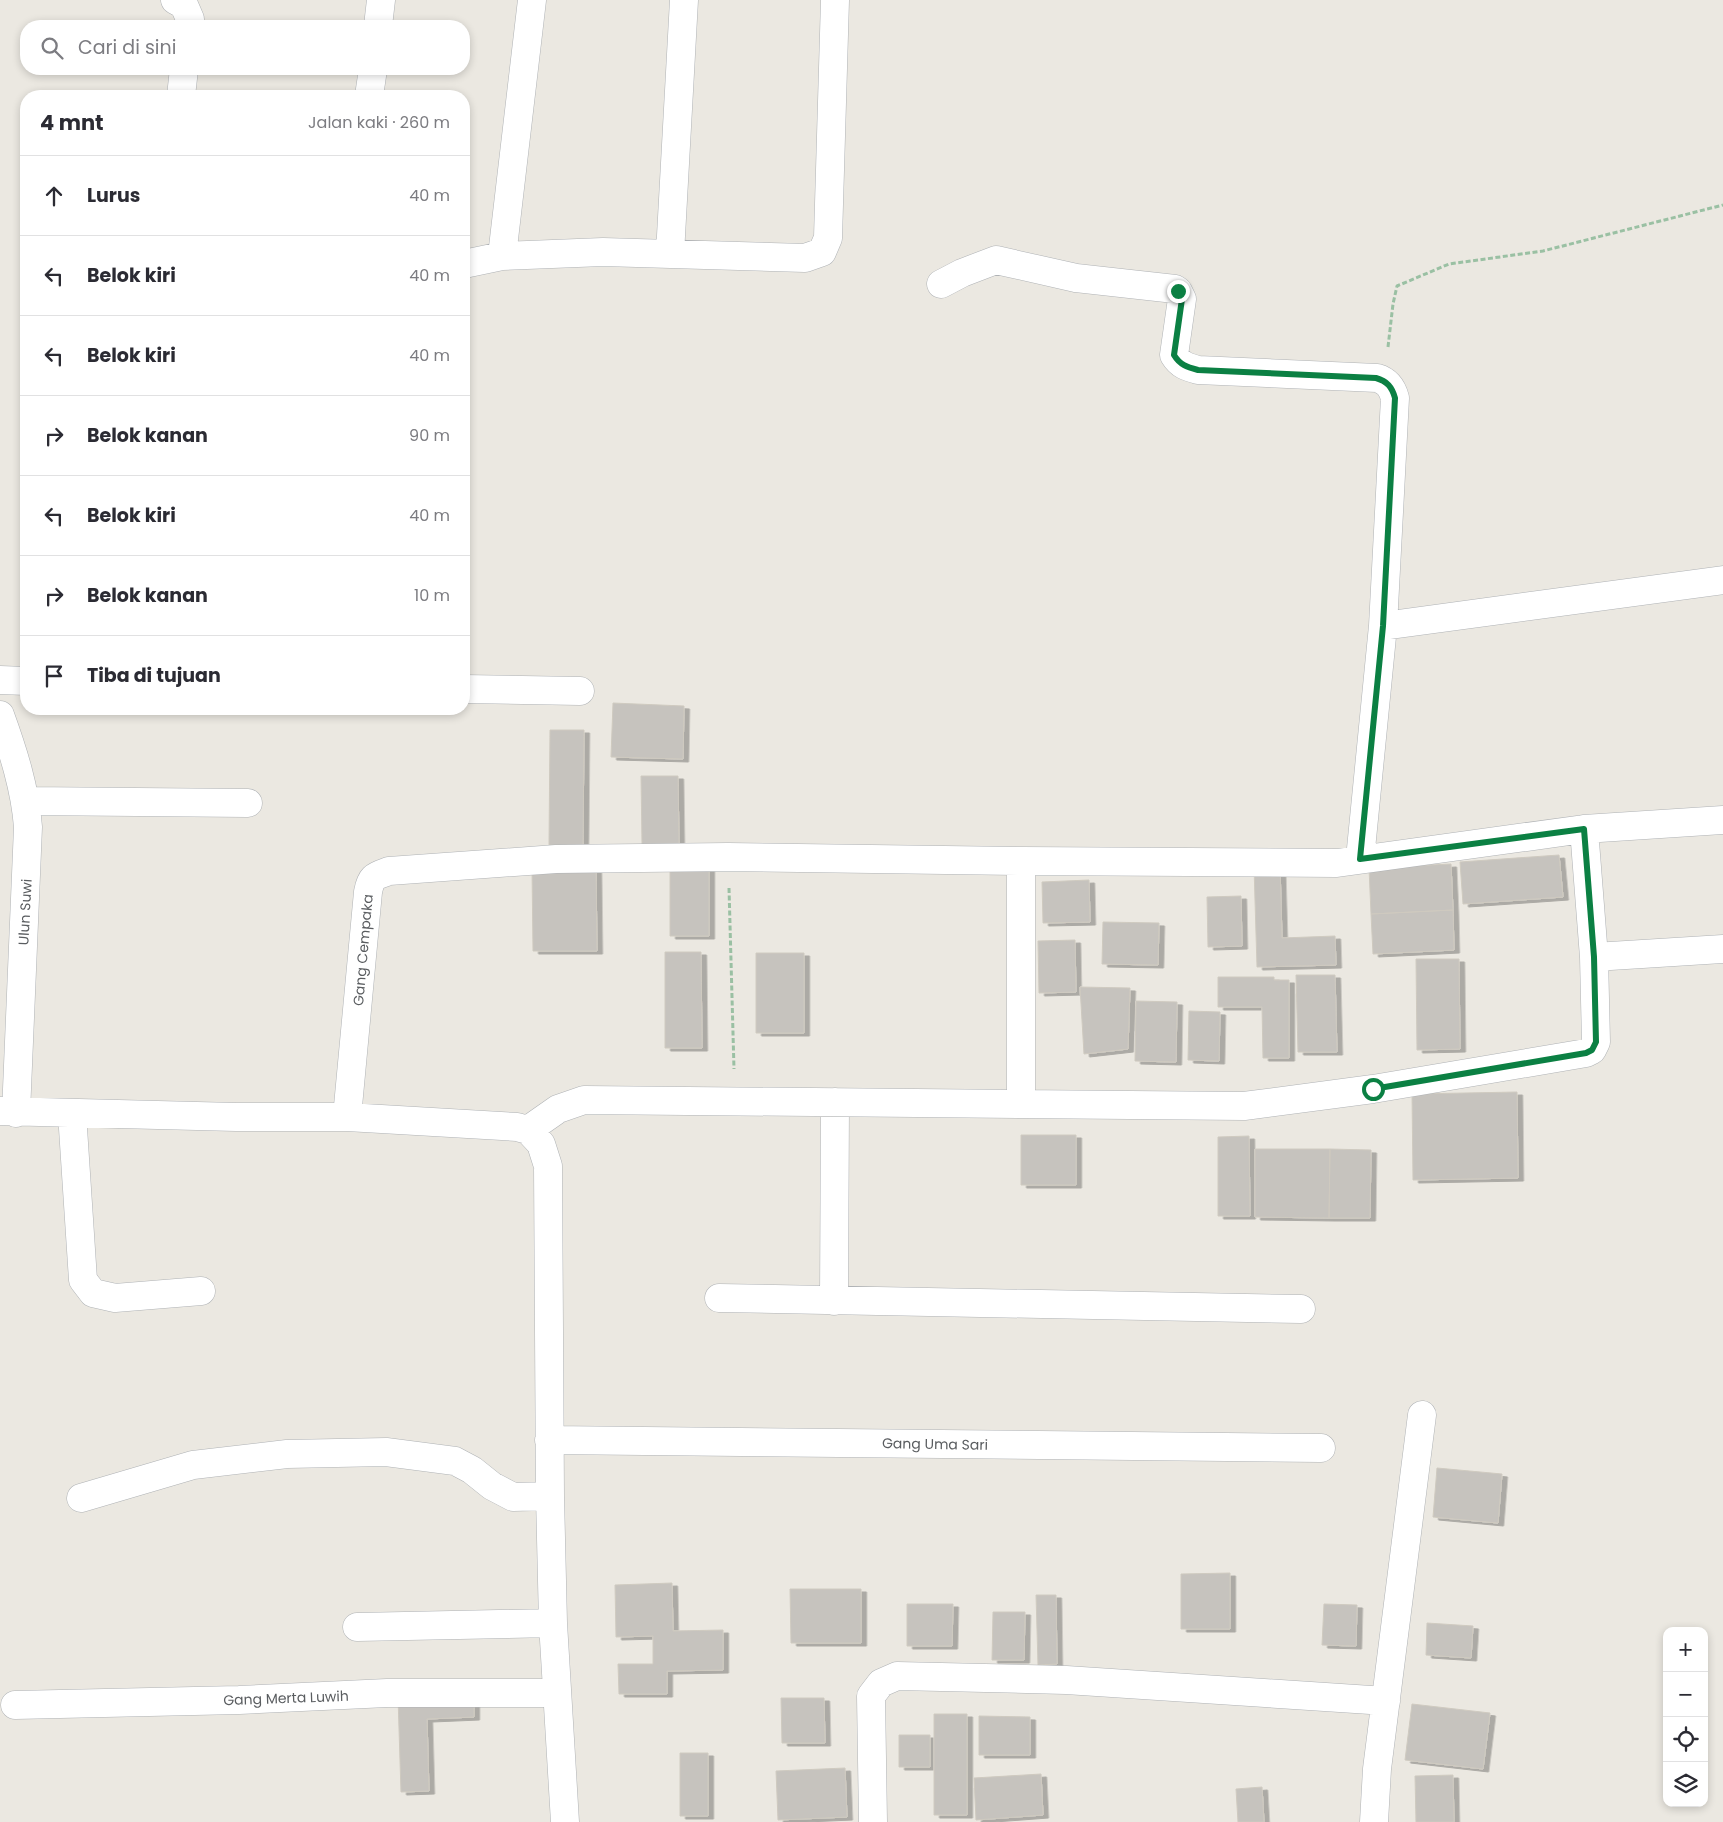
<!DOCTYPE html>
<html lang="id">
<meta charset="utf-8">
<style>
body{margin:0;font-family:Poppins,sans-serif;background:#f2f2f3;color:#2b2b33}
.controls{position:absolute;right:15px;bottom:15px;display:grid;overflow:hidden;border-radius:10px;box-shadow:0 2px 8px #0003}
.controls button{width:45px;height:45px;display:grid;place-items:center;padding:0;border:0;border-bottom:1px solid #e1e1e2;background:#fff;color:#2b2b33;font:25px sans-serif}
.stop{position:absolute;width:15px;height:15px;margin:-11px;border:4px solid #0b8043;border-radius:50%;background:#fff}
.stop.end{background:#0b8043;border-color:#fff;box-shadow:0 1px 5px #0008}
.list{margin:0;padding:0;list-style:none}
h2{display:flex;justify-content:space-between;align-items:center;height:65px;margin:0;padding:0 20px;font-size:21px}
h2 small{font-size:16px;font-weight:400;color:#7c7c81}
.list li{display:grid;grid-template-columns:32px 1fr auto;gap:15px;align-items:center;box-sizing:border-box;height:80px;padding:0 20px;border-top:1px solid #e1e1e2}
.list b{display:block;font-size:19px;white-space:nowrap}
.list em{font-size:16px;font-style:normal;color:#7c7c81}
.icon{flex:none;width:28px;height:28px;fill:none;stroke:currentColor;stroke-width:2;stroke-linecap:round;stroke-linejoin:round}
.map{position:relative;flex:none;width:1723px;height:1822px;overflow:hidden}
.search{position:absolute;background:#fff;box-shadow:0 2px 8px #0003;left:20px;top:20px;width:450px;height:55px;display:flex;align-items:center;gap:12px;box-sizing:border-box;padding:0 18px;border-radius:20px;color:#7c7c81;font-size:19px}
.panel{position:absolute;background:#fff;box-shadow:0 2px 8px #0003;left:20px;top:90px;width:450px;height:625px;border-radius:20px}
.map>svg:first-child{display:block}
.building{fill:#c6c3be;stroke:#cfcac0;filter:url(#shadow)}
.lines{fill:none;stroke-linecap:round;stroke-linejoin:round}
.minor-casing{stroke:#afb2b5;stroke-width:29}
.path{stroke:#9ac0a3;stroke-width:3;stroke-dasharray:5 2.5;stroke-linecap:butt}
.minor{stroke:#fff;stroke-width:28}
.route{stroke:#0b8043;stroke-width:6}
.labels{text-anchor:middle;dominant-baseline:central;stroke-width:4;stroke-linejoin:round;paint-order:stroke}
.street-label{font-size:14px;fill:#5a5d60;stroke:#fff}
</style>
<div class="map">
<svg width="1723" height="1822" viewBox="0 0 1723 1822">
<defs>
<filter id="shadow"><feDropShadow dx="5.5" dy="3" stdDeviation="0" flood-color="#0004"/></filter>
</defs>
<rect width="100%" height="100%" fill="#ebe8e1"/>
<path class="building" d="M 613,703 L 684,706 L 683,759 L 611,757 Z
M 550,730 L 584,730 L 583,845 L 549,845 Z
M 641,776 L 678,776 L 679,844 L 642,844 Z
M 1559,855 L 1563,897 L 1463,904 L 1460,862 Z
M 670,861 L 709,861 L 709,936 L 670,936 Z
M 1451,864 L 1453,910 L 1371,914 L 1369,868 Z
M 1280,866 L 1282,938 L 1335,936 L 1336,965 L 1257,967 L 1254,867 Z
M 532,869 L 596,869 L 597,951 L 533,951 Z
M 1089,880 L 1090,922 L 1043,923 L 1042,882 Z
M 1241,896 L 1242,946 L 1208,947 L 1207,897 Z
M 1453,910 L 1454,950 L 1373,954 L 1371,914 Z
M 1103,922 L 1159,923 L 1158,965 L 1102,964 Z
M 1075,940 L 1076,992 L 1039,993 L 1038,941 Z
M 665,952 L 701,952 L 702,1048 L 665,1048 Z
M 756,953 L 804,953 L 804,1033 L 756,1033 Z
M 1416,959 L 1459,959 L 1460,1049 L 1417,1050 Z
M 1296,975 L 1335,975 L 1337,1052 L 1298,1052 Z
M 1218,977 L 1274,977 L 1274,980 L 1289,980 L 1289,1058 L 1263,1058 L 1262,1007 L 1218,1007 Z
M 1080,987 L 1130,988 L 1128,1049 L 1084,1054 Z
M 1136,1001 L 1177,1002 L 1176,1062 L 1135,1061 Z
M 1189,1011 L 1220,1012 L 1219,1061 L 1188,1060 Z
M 1517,1092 L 1518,1178 L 1413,1180 L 1412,1094 Z
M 1021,1135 L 1076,1135 L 1076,1185 L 1021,1185 Z
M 1249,1136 L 1250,1216 L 1218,1216 L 1218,1137 Z
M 1255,1149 L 1330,1149 L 1329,1218 L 1255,1217 Z
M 1330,1149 L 1371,1150 L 1370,1218 L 1329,1218 Z
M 1437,1468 L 1502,1474 L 1498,1523 L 1433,1517 Z
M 1230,1573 L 1230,1629 L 1181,1629 L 1181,1574 Z
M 672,1583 L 673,1631 L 723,1630 L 723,1670 L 667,1671 L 667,1694 L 619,1694 L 618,1664 L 653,1664 L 653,1636 L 616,1637 L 615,1585 Z
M 790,1589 L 861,1589 L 861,1643 L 791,1643 Z
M 1036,1595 L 1056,1595 L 1057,1664 L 1038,1665 Z
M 907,1604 L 953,1604 L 952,1646 L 907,1646 Z
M 1324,1604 L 1357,1605 L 1356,1646 L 1322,1645 Z
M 993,1612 L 1025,1612 L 1024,1660 L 992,1660 Z
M 1427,1623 L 1473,1626 L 1471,1658 L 1426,1655 Z
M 474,1696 L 474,1717 L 427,1719 L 429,1791 L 401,1792 L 398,1697 Z
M 781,1698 L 824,1698 L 825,1743 L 782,1743 Z
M 1412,1704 L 1490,1713 L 1483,1769 L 1405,1760 Z
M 934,1714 L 967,1714 L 967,1815 L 934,1815 Z
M 979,1716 L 1030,1717 L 1030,1755 L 979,1755 Z
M 899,1735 L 930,1735 L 930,1767 L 899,1767 Z
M 680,1753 L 708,1753 L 708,1816 L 680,1816 Z
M 845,1768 L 847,1817 L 778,1820 L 776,1771 Z
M 1041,1774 L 1043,1815 L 976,1820 L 974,1778 Z
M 1453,1775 L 1454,1822 L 1416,1822 L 1415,1776 Z
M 1262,1787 L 1264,1822 L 1238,1822 L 1236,1789 Z"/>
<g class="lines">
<defs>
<path id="minor" d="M 175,0 L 184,5 L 190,19 L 189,26
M 378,26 L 381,0
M 181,96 L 184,69
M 369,96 L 373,69
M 670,254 L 684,0
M 502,256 L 532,0
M 464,264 L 502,256 L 603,252 L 805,258 L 822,252 L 828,238 L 835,0
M 941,284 L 962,273 L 996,260 L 1076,278 L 1175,289 L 1178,291 L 1182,299 L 1174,355 C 1180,365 1187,367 1198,370 L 1377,378 C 1387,381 1392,387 1395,398 L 1383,626 L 1360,859
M 1383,626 L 1723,580
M 0,680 L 26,681
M 464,689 L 580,691
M 0,715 C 13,751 25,788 28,827 L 16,1113
M 26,801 L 248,803
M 1021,861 L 1021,1104
M 1594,957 L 1723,949
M 0,1111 L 236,1117 L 347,1117 L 517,1127 L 528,1130 L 541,1144 L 548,1166 L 550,1496 L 553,1623 L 565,1822
M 72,1113 L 83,1280 L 93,1293 L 115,1298 L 201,1291
M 347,1117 L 368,892 C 371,876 375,876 389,871 L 556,859 L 728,857 L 1021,861 L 1337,863 L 1584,829 L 1723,820
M 528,1130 L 558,1109 L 584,1100 L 1244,1106 L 1373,1089 L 1586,1053 L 1592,1050 L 1596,1042 L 1594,957 L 1584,829
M 719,1298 L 1301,1309
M 834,1301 L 835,1102
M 549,1440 L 1321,1448
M 81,1498 L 193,1465 L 287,1454 L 386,1452 L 455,1461 L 472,1470 L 492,1486 L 513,1497 L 550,1496
M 357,1627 L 553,1623
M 15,1705 L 239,1700 L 387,1693 L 557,1693
M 873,1822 L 871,1696 L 881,1683 L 897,1676 L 1066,1680 L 1386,1701
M 1374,1822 L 1377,1769 L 1422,1415"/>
</defs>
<use href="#minor" class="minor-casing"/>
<path class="path" d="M 1388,347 L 1393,304 L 1397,286 L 1449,264 L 1543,251 L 1723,205
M 729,888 L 734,1069"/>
<use href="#minor" class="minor"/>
</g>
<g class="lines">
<path class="route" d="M 1178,291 L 1182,299 L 1174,355 C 1180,365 1187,367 1198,370 L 1376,378 C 1387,381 1392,387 1395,398 L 1383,626 L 1360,859 L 1584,829 L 1594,957 L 1596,1042 L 1592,1050 L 1586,1053 L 1373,1089"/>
</g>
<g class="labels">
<g class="street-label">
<text transform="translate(25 912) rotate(-87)">Ulun Suwi</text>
<text transform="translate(363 950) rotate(-85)">Gang Cempaka</text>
<text transform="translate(935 1444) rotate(1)">Gang Uma Sari</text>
<text transform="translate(286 1698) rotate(-2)">Gang Merta Luwih</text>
</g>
</g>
</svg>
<div class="controls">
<button>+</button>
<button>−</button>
<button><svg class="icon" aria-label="locate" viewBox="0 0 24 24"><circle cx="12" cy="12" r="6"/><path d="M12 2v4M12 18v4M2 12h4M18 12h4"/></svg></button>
<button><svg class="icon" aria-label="layers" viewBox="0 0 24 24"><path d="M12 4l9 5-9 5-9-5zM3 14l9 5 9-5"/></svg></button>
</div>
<div class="stop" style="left:1373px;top:1089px"></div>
<div class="stop end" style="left:1178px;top:291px"></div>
<div class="search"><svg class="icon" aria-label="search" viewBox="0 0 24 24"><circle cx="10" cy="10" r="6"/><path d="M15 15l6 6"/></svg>Cari di sini</div>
<section class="panel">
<h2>4 mnt<small>Jalan kaki · 260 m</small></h2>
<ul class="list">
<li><svg class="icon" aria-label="ahead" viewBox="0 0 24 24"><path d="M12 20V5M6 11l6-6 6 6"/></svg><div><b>Lurus</b></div><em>40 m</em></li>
<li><svg class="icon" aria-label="left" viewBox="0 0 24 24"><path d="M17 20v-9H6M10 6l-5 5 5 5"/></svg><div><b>Belok kiri</b></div><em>40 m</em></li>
<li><svg class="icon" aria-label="left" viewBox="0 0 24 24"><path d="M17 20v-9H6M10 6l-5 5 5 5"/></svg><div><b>Belok kiri</b></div><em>40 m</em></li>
<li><svg class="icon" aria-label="right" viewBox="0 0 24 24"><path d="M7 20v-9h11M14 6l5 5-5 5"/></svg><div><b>Belok kanan</b></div><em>90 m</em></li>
<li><svg class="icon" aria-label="left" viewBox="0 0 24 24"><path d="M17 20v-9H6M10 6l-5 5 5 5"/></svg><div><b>Belok kiri</b></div><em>40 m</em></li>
<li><svg class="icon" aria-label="right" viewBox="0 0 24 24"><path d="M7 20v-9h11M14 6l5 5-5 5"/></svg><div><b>Belok kanan</b></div><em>10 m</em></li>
<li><svg class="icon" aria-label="arrive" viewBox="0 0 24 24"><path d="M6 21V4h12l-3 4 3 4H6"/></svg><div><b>Tiba di tujuan</b></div></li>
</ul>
</section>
</div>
